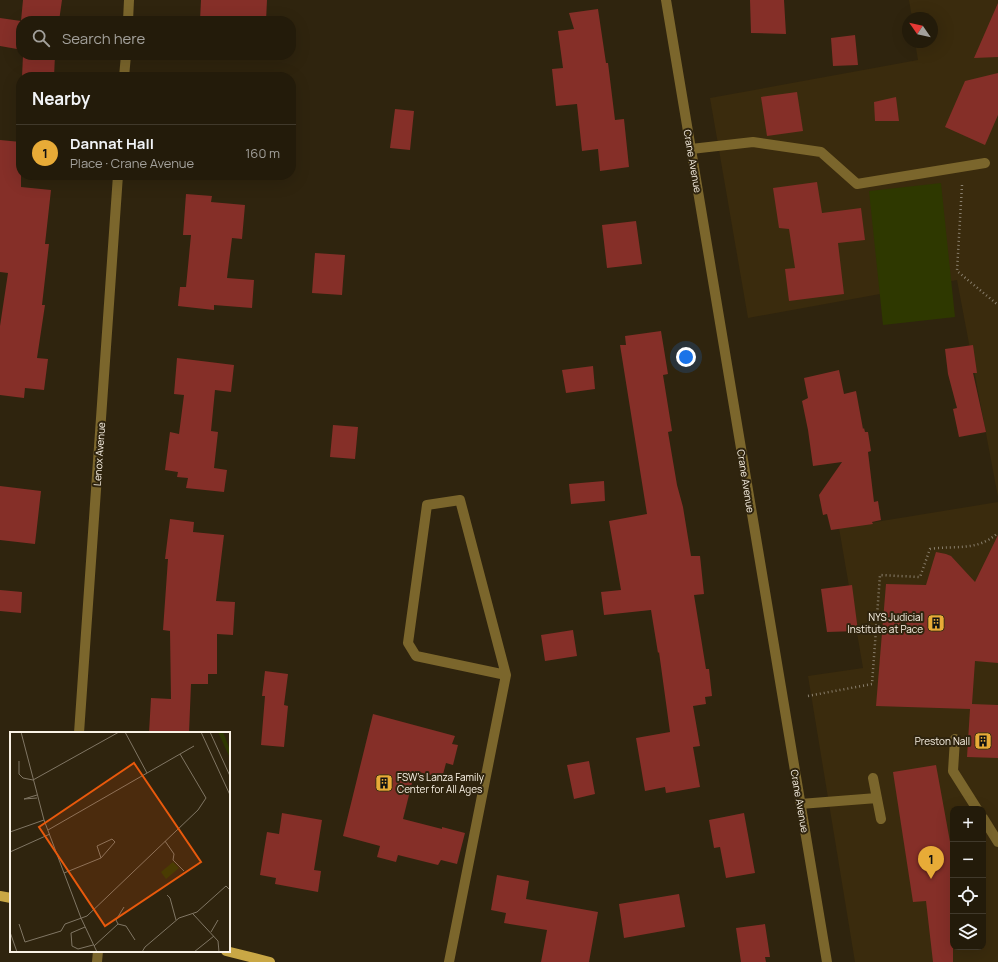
<!DOCTYPE html>
<meta charset="utf-8">
<style>
body{margin:0;font-family:Manrope,sans-serif;background:#2b2413;color:#f1f3f6}
.controls{position:absolute;right:12px;bottom:12px;display:grid;overflow:hidden;border-radius:8px;box-shadow:0 4px 16px #0002}
.controls button{width:36px;height:36px;display:grid;place-items:center;padding:0;border:0;border-bottom:1px solid #40392b;background:#231b0a;color:#f1f3f6;font:20px sans-serif}
.compass{position:absolute;left:902px;top:12px;width:36px;height:36px;border-radius:50%;background:#231b0a;box-shadow:0 4px 16px #0002;rotate:304deg}
.you{position:absolute;left:686px;top:357px;width:14px;height:14px;margin:-10px;border:3px solid #fff;border-radius:50%;background:#1a73e8;box-shadow:0 0 0 6px #1a73e833}
.badge{display:grid;place-items:center;width:26px;height:26px;border-radius:50%;background:#e8ab37;color:#111;font-size:13px;font-weight:700}
.pin{position:absolute;translate:-50% -33px;filter:drop-shadow(0 1px 2px #0008)}
.pin::after{content:'';position:absolute;top:21px;width:14px;height:12px;background:inherit;clip-path:polygon(0 0,100% 0,50% 100%)}
.list{margin:0;padding:0;list-style:none}
h2{display:flex;justify-content:space-between;align-items:center;height:52px;margin:0;padding:0 16px;font-size:17px}
h2 small{font-size:13px;font-weight:400;color:#a3a19c}
.list li{display:grid;grid-template-columns:26px 1fr auto;gap:12px;align-items:center;box-sizing:border-box;height:56px;padding:0 16px;border-top:1px solid #40392b}
.list b{display:block;font-size:15px;white-space:nowrap}
.list p{margin:0;font-size:13px;white-space:nowrap;color:#a3a19c}
.list em{font-size:13px;font-style:normal;color:#a3a19c}
.icon{flex:none;width:22px;height:22px;fill:none;stroke:currentColor;stroke-width:2;stroke-linecap:round;stroke-linejoin:round}
.map{position:relative;flex:none;width:998px;height:962px;overflow:hidden}
.search{position:absolute;background:#231b0a;box-shadow:0 4px 16px #0002;left:16px;top:16px;width:280px;height:44px;display:flex;align-items:center;gap:10px;box-sizing:border-box;padding:0 14px;border-radius:16px;color:#a3a19c;font-size:15px}
.panel{position:absolute;background:#231b0a;box-shadow:0 4px 16px #0002;left:16px;top:72px;width:280px;height:108px;border-radius:16px}
.map>svg:first-child{display:block}
.built{fill:#3a2b0d;fill-rule:evenodd}
.green{fill:#2e3800}
.building{fill:#852f28}
.lines{fill:none;stroke-linecap:round;stroke-linejoin:round}
.path{stroke:#897f6d;stroke-width:2.5;stroke-dasharray:1 3;stroke-linecap:butt}
.service{stroke:#7b662c;stroke-width:10}
.minor{stroke:#7b662c;stroke-width:10}
.primary{stroke:#c9a745;stroke-width:10}
.labels{text-anchor:middle;dominant-baseline:central;stroke-width:4;stroke-linejoin:round;paint-order:stroke}
.street-label{font-size:10px;fill:#faf2e5;stroke:#2f240e}
.poi-label{font-size:10px;fill:#faf2e5;stroke:#2f240e;text-anchor:end}
.inset-road{fill:none;stroke:#807664;stroke-width:1}
.view{fill:#e8590c;fill-opacity:0.15;stroke:#e8590c;stroke-width:2}
.inset-edge{fill:none;stroke:#faf2e5;stroke-width:2}
</style>
<div class="map">
<svg width="998" height="962" viewBox="0 0 998 962">
<rect width="100%" height="100%" fill="#2f240e"/>
<path class="built" d="M 909,0 L 998,0 L 998,497 L 957,280 L 748,318 L 710,98 L 918,60 L 915,42 L 932,42 L 932,18 L 912,18 Z
M 998,502 L 998,962 L 855,962 L 808,676 L 863,668 L 839,528 ZM 953,809 L 983,809 L 983,947 L 953,947 Z"/>
<path class="green" d="M 941,183 L 955,317 L 883,325 L 869,191 Z"/>
<path class="building" d="M 23,0 L 62,0 L 59,21 L 21,21 L 21,51 L 17,50 L 17,49 L 0,46 L 0,18 L 21,21 Z
M 201,0 L 267,0 L 266,21 L 200,21 Z
M 750,0 L 784,0 L 786,34 L 751,33 Z
M 998,3 L 998,57 L 974,58 Z
M 598,9 L 606,63 L 608,63 L 615,120 L 624,119 L 629,167 L 600,171 L 598,149 L 582,151 L 577,104 L 556,106 L 552,69 L 563,68 L 558,31 L 574,29 L 569,13 Z
M 855,35 L 858,65 L 833,66 L 831,38 Z
M 23,55 L 55,55 L 54,77 L 22,77 Z
M 998,73 L 998,115 L 985,145 L 945,127 L 965,81 Z
M 797,92 L 803,131 L 767,136 L 761,97 Z
M 896,97 L 899,121 L 875,121 L 874,102 Z
M 395,109 L 414,111 L 410,150 L 390,148 Z
M 0,140 L 21,142 L 21,187 L 51,190 L 45,244 L 49,244 L 42,305 L 45,305 L 37,358 L 48,359 L 44,390 L 25,388 L 24,398 L 0,395 L 0,326 L 8,273 L 0,272 Z
M 817,182 L 822,213 L 861,208 L 865,240 L 838,243 L 844,294 L 789,301 L 785,269 L 795,268 L 789,229 L 779,228 L 773,188 Z
M 186,194 L 212,196 L 211,202 L 245,205 L 242,239 L 232,238 L 227,278 L 254,280 L 252,308 L 214,305 L 214,310 L 178,306 L 180,287 L 186,287 L 191,235 L 183,235 Z
M 636,221 L 642,264 L 607,268 L 602,225 Z
M 315,253 L 345,255 L 342,295 L 312,293 Z
M 661,331 L 668,374 L 663,375 L 672,431 L 668,432 L 677,485 L 683,507 L 691,556 L 700,556 L 704,594 L 694,595 L 706,669 L 709,669 L 712,696 L 705,697 L 706,704 L 693,706 L 700,746 L 693,747 L 700,787 L 666,793 L 665,787 L 645,791 L 636,738 L 670,732 L 659,652 L 658,653 L 651,610 L 604,615 L 601,592 L 621,590 L 609,521 L 647,514 L 620,345 L 626,345 L 625,336 Z
M 973,345 L 977,373 L 973,373 L 986,432 L 959,437 L 953,409 L 957,408 L 948,374 L 945,349 Z
M 177,358 L 234,365 L 231,392 L 215,390 L 211,431 L 218,432 L 214,468 L 227,470 L 224,492 L 186,488 L 188,478 L 177,477 L 178,472 L 165,470 L 170,432 L 179,434 L 184,395 L 174,394 Z
M 593,366 L 595,389 L 566,393 L 562,370 Z
M 839,370 L 844,394 L 856,391 L 863,429 L 864,428 L 865,432 L 868,432 L 871,451 L 868,452 L 874,502 L 878,501 L 881,520 L 872,522 L 873,524 L 831,530 L 827,514 L 823,515 L 819,495 L 842,462 L 813,466 L 808,430 L 802,401 L 808,398 L 804,378 Z
M 333,425 L 358,427 L 355,459 L 330,457 Z
M 604,481 L 605,501 L 571,504 L 569,484 Z
M 0,486 L 41,491 L 35,544 L 0,540 Z
M 170,519 L 194,522 L 193,532 L 224,535 L 216,601 L 235,602 L 233,635 L 217,634 L 217,674 L 208,674 L 208,684 L 191,684 L 189,733 L 149,733 L 151,698 L 171,699 L 170,631 L 163,630 L 168,559 L 165,559 Z
M 998,535 L 998,663 L 975,661 L 972,704 L 998,705 L 998,758 L 967,757 L 970,709 L 876,706 L 886,584 L 926,585 L 936,552 L 946,554 L 951,556 L 975,582 Z
M 852,585 L 858,631 L 827,632 L 821,589 Z
M 0,590 L 22,592 L 21,613 L 0,611 Z
M 573,630 L 577,656 L 545,661 L 541,635 Z
M 265,671 L 288,674 L 284,705 L 288,706 L 284,747 L 261,745 L 265,696 L 262,696 Z
M 373,714 L 455,736 L 452,744 L 458,745 L 453,765 L 446,763 L 442,778 L 415,771 L 403,819 L 442,829 L 442,827 L 465,833 L 457,864 L 441,860 L 438,865 L 398,855 L 396,862 L 377,857 L 380,846 L 343,836 Z
M 589,761 L 595,794 L 574,799 L 567,765 Z
M 936,765 L 953,858 L 953,962 L 933,962 L 926,901 L 913,902 L 893,772 Z
M 282,813 L 322,820 L 314,870 L 321,871 L 318,892 L 275,884 L 276,878 L 260,875 L 267,832 L 279,834 Z
M 744,813 L 755,873 L 726,878 L 720,847 L 714,848 L 709,820 Z
M 497,875 L 529,881 L 526,899 L 598,912 L 589,962 L 541,962 L 547,930 L 504,923 L 506,913 L 491,910 Z
M 679,894 L 685,927 L 624,938 L 619,904 Z
M 765,924 L 770,957 L 765,957 L 766,962 L 741,962 L 736,928 Z"/>
<g class="lines">
<path class="path" d="M 962,185 L 957,271 L 998,305
M 808,696 L 872,684 L 880,575 L 920,577 L 930,549 C 956,545 976,552 998,533"/>
<path class="service" d="M 691,149 L 753,142 L 821,152 L 857,184 L 985,163
M 955,739 L 953,771 L 977,809
M 873,778 L 881,819
M 800,804 L 877,798
M 983,818 L 998,842
M 97,962 L 98,951
M 449,962 L 506,675 L 460,500 L 427,505 L 408,643 L 416,656 L 506,675"/>
<path class="minor" d="M 666,0 L 827,962
M 128,21 L 129,0
M 124,77 L 126,55
M 79,733 L 118,175"/>
<path class="primary" d="M 0,896 L 11,898
M 226,951 L 270,962"/>
</g>
<defs>
<symbol id="building-square" viewBox="-11 -11 22 22"><rect x="-9" y="-9" width="18" height="18" rx="4" fill="#e8ab37" stroke="#2f240e"/><path d="M-4-6H4V6H1V3H-1V6H-4ZM-2.5-4.3h1.7v1.8h-1.7ZM.8-4.3h1.7v1.8H.8ZM-2.5-1h1.7V.8h-1.7ZM.8-1h1.7V.8H.8Z" fill="#111"/></symbol>
</defs>
<g fill-rule="evenodd">
<use href="#building-square" x="926" y="613" width="20" height="20"/>
<use href="#building-square" x="973" y="731" width="20" height="20"/>
<use href="#building-square" x="374" y="773" width="20" height="20"/>
</g>
<g class="labels">
<g class="street-label">
<text transform="translate(693 161) rotate(80)">Crane Avenue</text>
<text transform="translate(99 454) rotate(-86)">Lenox Avenue</text>
<text transform="translate(746 481) rotate(81)">Crane Avenue</text>
<text transform="translate(800 801) rotate(80)">Crane Avenue</text>
</g>
<g class="poi-label">
<text x="923" y="617">NYS Judicial<tspan x="923" dy="12">Institute at Pace</tspan></text>
<text x="970" y="741">Preston Nall</text>
<text x="397" y="777" text-anchor="start">FSW’s Lanza Family<tspan x="397" dy="12">Center for All Ages</tspan></text>
</g>
</g>
<g transform="translate(10 732)">
<rect width="220" height="220" fill="#2f240e"/>
<path d="M 208,0 L 213,0 L 220,18 L 220,26 ZM 163,130 L 169,136 L 156,147 L 151,140 Z" fill="#2e3800"/>
<path class="inset-road" d="M 11,0 L 34,88 L 71,186 L 87,220M 115,0 L 137,41M 191,0 L 220,63M 200,0 L 220,44M 9,29 L 9,42 L 13,46 L 23,48 L 109,0M 27,63 L 14,67 L 27,66M 38,98 L 184,14M 0,100 L 34,88M 155,109 L 164,122 L 163,128 L 174,139M 0,120 L 40,102M 54,141 L 91,126 L 105,110 L 102,107 L 87,114 L 91,126M 157,163 L 160,166 L 166,188M 183,182 L 208,209 L 209,220M 9,192 L 15,210 L 51,199 L 55,192 L 77,184 L 188,78 L 196,66 L 170,22M 108,192 L 106,188 L 114,175M 75,195 L 61,201 L 62,214 L 68,217 L 83,213M 0,200 L 7,220M 201,200 L 208,188M 84,214 L 108,192 L 116,194 L 125,208M 132,220 L 135,215 L 169,186 L 187,180 L 216,154 L 220,158M 184,220 L 204,204"/>
<path class="view" d="M 124,31 L 191,130 L 95,194 L 29,95 Z"/>
<rect width="220" height="220" class="inset-edge"/>
</g>
</svg>
<div class="controls">
<button>+</button>
<button>−</button>
<button><svg class="icon" aria-label="locate" viewBox="0 0 24 24"><circle cx="12" cy="12" r="6"/><path d="M12 2v4M12 18v4M2 12h4M18 12h4"/></svg></button>
<button><svg class="icon" aria-label="layers" viewBox="0 0 24 24"><path d="M12 4l9 5-9 5-9-5zM3 14l9 5 9-5"/></svg></button>
</div>
<svg class="compass" viewBox="-18 -18 36 36"><path d="M0-13l5 13h-10z" fill="#e53935"/><path d="M0 13l5-13h-10z" fill="#a3a19c"/></svg>
<div class="you"></div>
<div class="pin badge" style="left:931px;top:879px">1</div>
<div class="search"><svg class="icon" aria-label="search" viewBox="0 0 24 24"><circle cx="10" cy="10" r="6"/><path d="M15 15l6 6"/></svg>Search here</div>
<section class="panel">
<h2>Nearby<small></small></h2>
<ul class="list">
<li><span class="badge">1</span><div><b>Dannat Hall</b><p>Place · Crane Avenue</p></div><em>160 m</em></li>
</ul>
</section>
</div>
